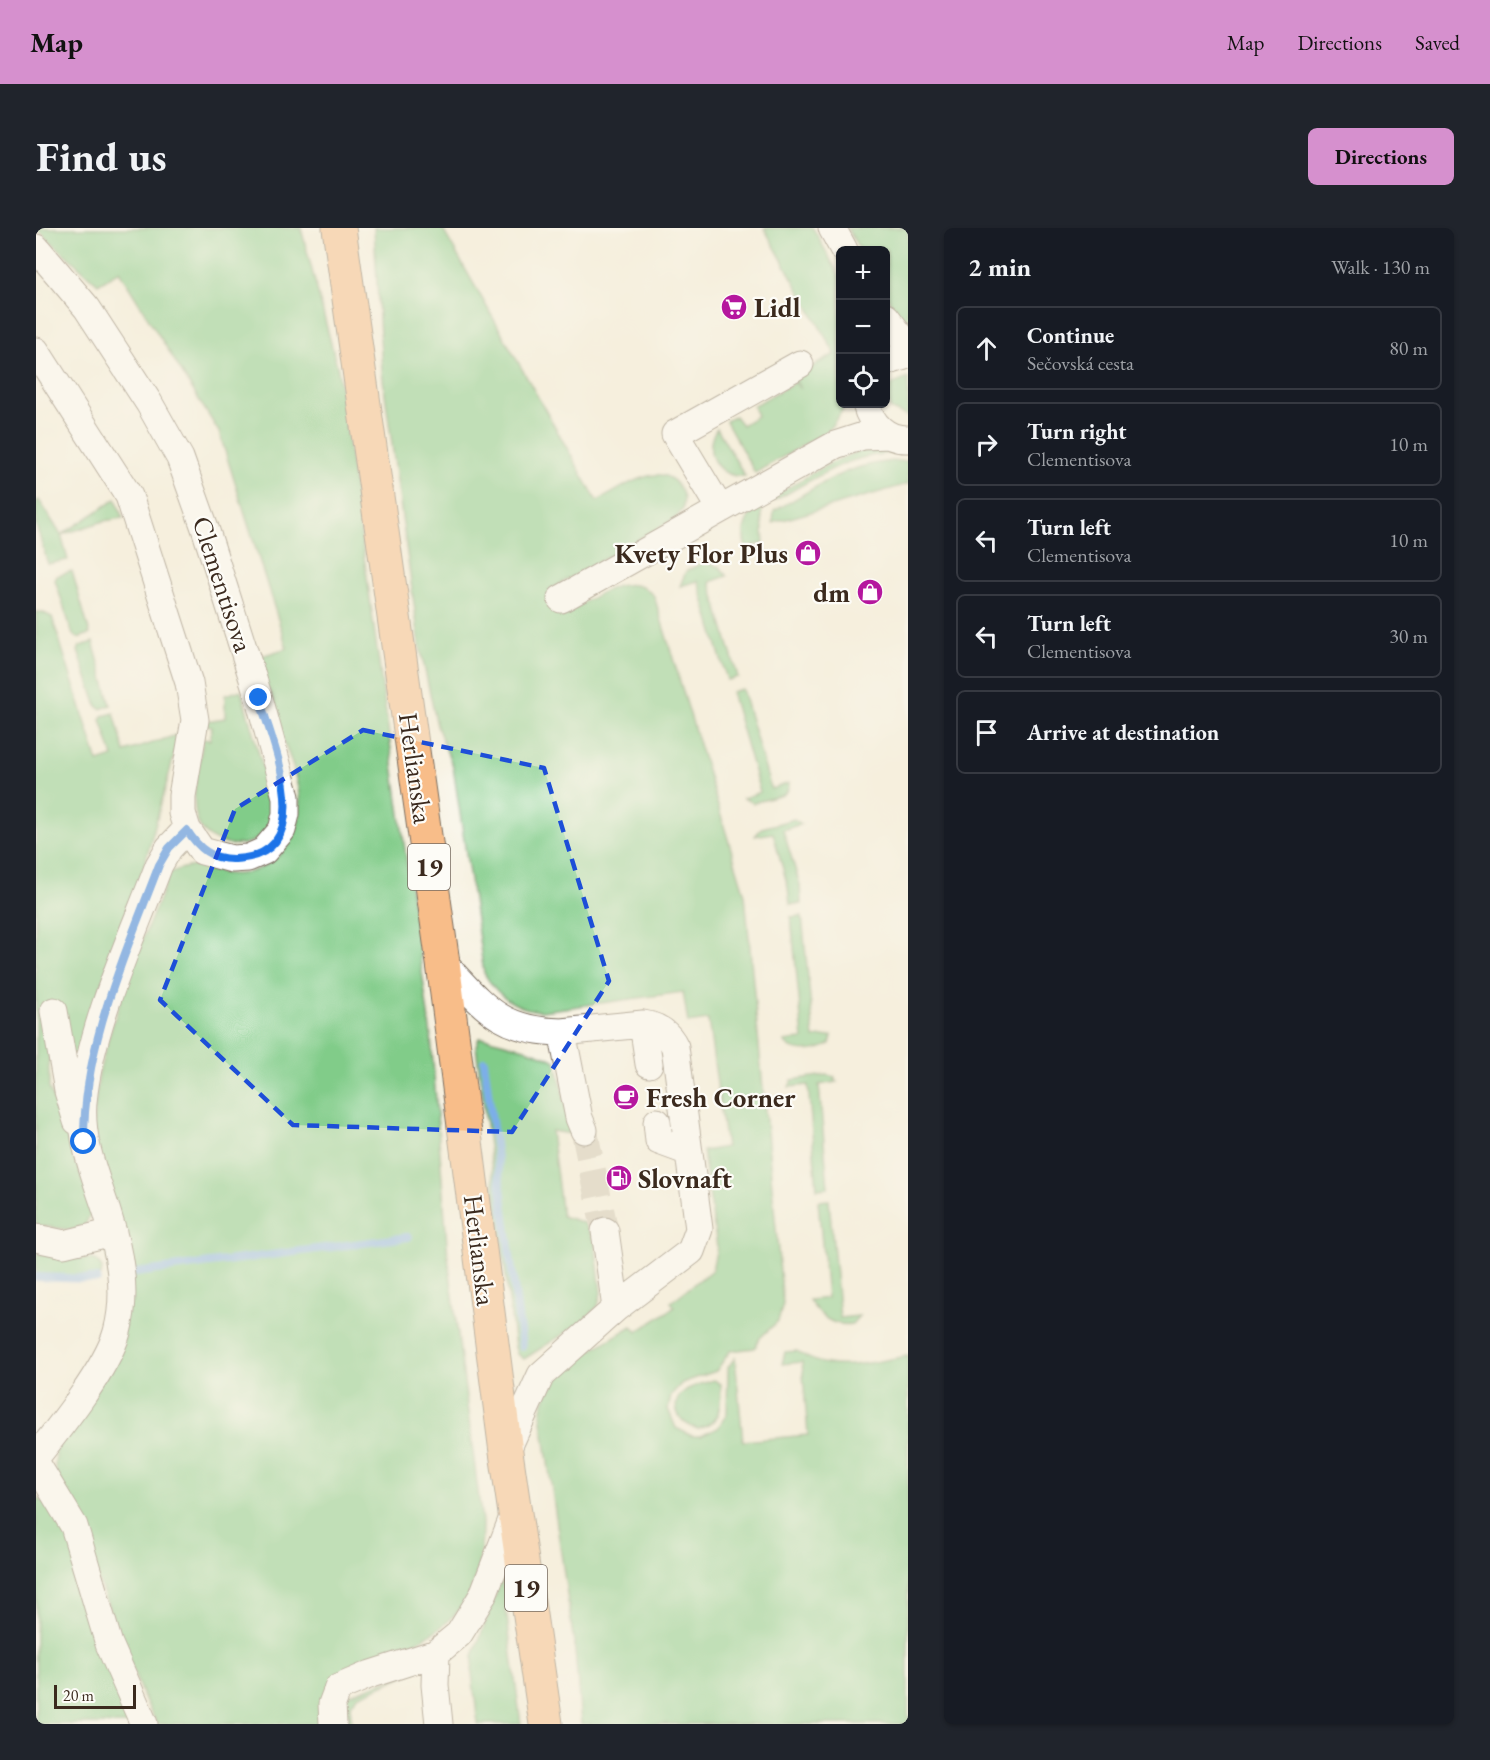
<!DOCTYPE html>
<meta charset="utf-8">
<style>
body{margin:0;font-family:"EB Garamond",serif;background:#20242c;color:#f1f3f6}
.controls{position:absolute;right:18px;top:18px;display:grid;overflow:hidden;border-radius:9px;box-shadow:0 2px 4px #0004}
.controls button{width:54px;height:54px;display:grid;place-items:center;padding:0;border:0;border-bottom:2px solid #363941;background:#171b24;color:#f1f3f6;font:30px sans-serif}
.scale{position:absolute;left:18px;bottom:15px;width:82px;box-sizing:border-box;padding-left:6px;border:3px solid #3b2a1e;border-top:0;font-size:16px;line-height:21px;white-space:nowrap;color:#3b2a1e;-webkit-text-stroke:4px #fdfcf7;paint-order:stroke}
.stop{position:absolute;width:18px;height:18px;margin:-14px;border:4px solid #1a73e8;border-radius:50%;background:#fff}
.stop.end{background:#1a73e8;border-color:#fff;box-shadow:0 2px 6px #0008}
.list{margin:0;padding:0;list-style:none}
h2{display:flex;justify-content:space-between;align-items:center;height:78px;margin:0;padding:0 24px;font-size:26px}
h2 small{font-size:20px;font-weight:400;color:#9ea1a6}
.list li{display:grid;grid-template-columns:39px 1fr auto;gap:18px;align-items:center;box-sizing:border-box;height:84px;margin:0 12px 12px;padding:0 12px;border:2px solid #363941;border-radius:9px}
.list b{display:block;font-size:22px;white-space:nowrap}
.list p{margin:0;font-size:20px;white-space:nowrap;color:#9ea1a6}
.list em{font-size:20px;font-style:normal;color:#9ea1a6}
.icon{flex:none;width:33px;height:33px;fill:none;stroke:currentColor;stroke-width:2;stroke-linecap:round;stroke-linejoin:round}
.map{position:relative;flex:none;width:872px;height:1496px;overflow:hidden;border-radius:9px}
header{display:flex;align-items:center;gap:36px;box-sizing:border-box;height:84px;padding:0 30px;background:#d690ce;color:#111}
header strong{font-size:28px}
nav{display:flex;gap:33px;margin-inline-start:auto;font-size:21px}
.intro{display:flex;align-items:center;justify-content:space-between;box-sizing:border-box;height:144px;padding:0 36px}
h1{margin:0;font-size:42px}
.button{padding:15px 27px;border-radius:9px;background:#d690ce;color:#111;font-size:21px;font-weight:700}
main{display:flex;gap:36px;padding:0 36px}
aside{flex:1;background:#171b24;border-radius:9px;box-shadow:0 2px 4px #0004}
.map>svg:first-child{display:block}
.green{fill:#81cc89;stroke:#5e7b54;stroke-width:1.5}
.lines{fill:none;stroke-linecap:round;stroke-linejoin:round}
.stream{stroke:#7baee8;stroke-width:8}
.minor-tunnel{stroke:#d0c8b7;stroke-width:27;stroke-dasharray:27 14;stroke-linecap:butt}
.minor-casing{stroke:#7c6f61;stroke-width:29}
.major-casing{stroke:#7c6f61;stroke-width:35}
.minor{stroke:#fff;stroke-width:27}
.major{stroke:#f8bd89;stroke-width:33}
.route{stroke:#1a73e8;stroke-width:8}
.marked{fill:none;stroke:#1d4ed8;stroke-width:4.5;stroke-dasharray:12 8;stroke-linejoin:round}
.labels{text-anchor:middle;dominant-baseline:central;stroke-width:4.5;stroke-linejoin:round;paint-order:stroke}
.shield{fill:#fdfcf7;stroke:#75695f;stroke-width:1.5}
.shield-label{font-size:26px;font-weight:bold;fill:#3b2a1e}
.poi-label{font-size:27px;font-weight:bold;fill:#3b2a1e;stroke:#fdfcf7;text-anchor:start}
.street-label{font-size:27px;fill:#3b2a1e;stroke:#fdfcf7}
</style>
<header>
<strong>Map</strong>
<nav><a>Map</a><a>Directions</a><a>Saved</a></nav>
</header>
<div class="intro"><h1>Find us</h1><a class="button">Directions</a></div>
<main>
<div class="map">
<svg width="872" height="1496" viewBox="0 0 872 1496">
<rect width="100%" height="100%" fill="#fdfcf7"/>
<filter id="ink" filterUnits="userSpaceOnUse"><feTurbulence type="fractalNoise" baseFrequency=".0167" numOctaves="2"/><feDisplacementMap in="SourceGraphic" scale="12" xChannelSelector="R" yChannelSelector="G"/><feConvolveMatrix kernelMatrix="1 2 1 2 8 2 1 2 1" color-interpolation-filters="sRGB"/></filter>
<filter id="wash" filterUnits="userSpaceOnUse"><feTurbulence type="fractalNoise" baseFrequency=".008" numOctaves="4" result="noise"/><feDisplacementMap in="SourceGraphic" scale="24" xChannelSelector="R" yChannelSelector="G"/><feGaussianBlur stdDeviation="1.35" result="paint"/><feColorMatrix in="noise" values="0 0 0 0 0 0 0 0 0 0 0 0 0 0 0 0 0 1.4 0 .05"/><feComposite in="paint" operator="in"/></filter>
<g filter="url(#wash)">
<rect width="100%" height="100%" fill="#f5efdd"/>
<path class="green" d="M 0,0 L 265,0 L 302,142 L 395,808 L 412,1029 L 446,1294 C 447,1397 396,1410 312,1441 L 289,1496 L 121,1496 L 106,1466 L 19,1240 L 20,1222 L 82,1123 L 56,900 L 63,845 L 72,811 L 96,737 L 134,645 C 173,627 176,652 209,645 C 224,642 239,633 248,622 C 279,586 257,539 243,500 C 235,477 227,454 219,430 L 251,420 L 183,204 L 83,43 L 62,56 Z
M 338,0 L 406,0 L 561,273 C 587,261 631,223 648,269 L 647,281 L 640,290 L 513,362 L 528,387 C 554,372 592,339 618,368 L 709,667 L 747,1076 L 742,1093 L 724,1110 L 719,1120 L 694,1123 L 680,1143 L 646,1155 L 635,1167 L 632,1181 L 640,1200 L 656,1208 L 665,1208 L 682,1200 L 691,1185 L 692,1139 L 699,1130 L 707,1213 L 772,1207 L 766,1134 L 746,1136 L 749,1124 L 761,1123 C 795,1148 834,1134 872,1128 L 872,1496 L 545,1496 L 539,1422 L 505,1186 C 511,1141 561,1120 596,1098 L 601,1104 L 639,1079 L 635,1074 L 676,1042 L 681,1019 L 667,923 L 690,919 L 672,792 L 652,795 L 647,764 L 506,783 C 479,781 461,768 448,745 L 417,539 L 401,498 L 384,419 L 346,144 Z
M 728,0 L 777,0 L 804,49 L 804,176 L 811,176 L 792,203 L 719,245 L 690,193 L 699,188 L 706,197 L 721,188 L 717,178 L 759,154 L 764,161 L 758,149 L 799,126 Z
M 811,0 L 872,0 L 872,105 L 850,67 L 850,22 L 824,22 Z
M 872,150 L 872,189 L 855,182 L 851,169 L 855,157 Z
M 681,200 L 709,248 C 681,251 665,223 681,200 Z
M 848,219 L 872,225 C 815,223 786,247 738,273 L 733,271 C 769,251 806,222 848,219 Z
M 872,233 L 872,256 L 737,295 L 738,283 C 785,257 816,231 872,233 Z
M 80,271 L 87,290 L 68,293 L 25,307 L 32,332 L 12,336 L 0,297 L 0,274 L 3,272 L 25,307 Z
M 725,276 L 728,315 L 710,320 C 704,302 711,287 725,276 Z
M 668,334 L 684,339 L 691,348 L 674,354 L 702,449 L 691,452 L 662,353 L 644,358 L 650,343 Z
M 36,343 L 54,406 L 42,410 L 37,407 L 19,352 L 21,348 Z
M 0,384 L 6,384 L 16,389 L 62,534 L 77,529 L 65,492 L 67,488 L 78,485 L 89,524 L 144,506 L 108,638 L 39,831 L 13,827 L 13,860 L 55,974 L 56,983 L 49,997 L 36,1002 L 0,997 Z
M 57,414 L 75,477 L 65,481 L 61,478 L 42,423 L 44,418 Z
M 706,461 L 735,561 L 753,555 L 752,562 L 747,567 L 717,575 L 707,570 L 724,564 L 695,464 Z
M 205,462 L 235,568 C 236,581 236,593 228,604 C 212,625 172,619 162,594 C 153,569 164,537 167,511 L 174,512 L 176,498 L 170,497 L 171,493 L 189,490 L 189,467 Z
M 758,591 L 765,596 L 747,602 L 764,657 L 765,676 L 754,676 L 752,659 L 737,605 L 719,608 L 726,600 Z
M 766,688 L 778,810 L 796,808 L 794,816 C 782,824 755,827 748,813 L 767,811 L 755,689 Z
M 443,810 C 452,809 514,827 520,834 L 536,906 L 515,903 L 526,988 L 548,995 L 559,1014 L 565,1065 L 562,1078 L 545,1095 L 488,1131 L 481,1126 L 479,1119 L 440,818 Z
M 790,847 L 798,849 L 801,854 L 783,857 L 792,960 L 781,961 L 772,857 L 753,859 L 756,852 Z
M 793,972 L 804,1090 L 823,1088 L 816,1096 C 797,1099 783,1088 773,1072 L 791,1070 L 782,973 Z
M 0,1025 L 60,1032 L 66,1040 L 65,1048 L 0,1046 Z
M 678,1152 L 685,1156 C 685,1176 685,1196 662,1201 C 644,1197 630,1176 650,1162 C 658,1157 669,1155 678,1152 Z
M 0,1270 L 13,1275 L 26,1290 L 100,1496 L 0,1496 Z
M 466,1350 L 485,1496 L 442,1496 L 436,1445 L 437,1428 Z
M 379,1443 L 322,1468 L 314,1478 L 316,1496 L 307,1496 L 308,1468 Z"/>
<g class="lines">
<path class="stream" d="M 448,833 L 486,1118
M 99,1045 L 372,1009
M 0,1049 L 61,1051"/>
</g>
</g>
<g filter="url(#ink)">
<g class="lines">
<path class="minor-tunnel" d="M 548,902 L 569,1003"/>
<defs>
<path id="minor" d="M 796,0 L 808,22
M 0,20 L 51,80 L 113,175 L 144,230 L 169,300 L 223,470 L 250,569 L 250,586 L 246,602 L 228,623 L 212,630 L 196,631 L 166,623 L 151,601 L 146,585 L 146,568 L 159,492 L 153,455 L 93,268 L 0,123
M 850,89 L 872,118
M 850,134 L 872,127
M 830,176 C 835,196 850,212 872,211
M 684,281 L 639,206 L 764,136
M 525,371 L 799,217 L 827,208 L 853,207
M 407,735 C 448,778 463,803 526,804 L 543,890 L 548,902
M 18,783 L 32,863 L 41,893
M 607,796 L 613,836
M 526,804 L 607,796 C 622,798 632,804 639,819 L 663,1001 L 655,1023 L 580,1080
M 621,894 L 623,913 L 653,924
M 0,1010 L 28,1016 L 77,1004
M 470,1224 L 505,1147 L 580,1080 L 569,1003
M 0,1229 C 24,1199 71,1140 81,1104 C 92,1064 83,1022 71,984 C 59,947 44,913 47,874 C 54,798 96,709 123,637 L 133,620 L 151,601
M 0,1235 L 38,1298 L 73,1416 L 108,1496
M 297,1496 L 296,1476 L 302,1460 L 335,1446 L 400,1425
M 403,1496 L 399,1457 L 400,1425 L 423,1406 L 447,1367 L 479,1284"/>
<path id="major" d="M 303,0 L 407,735 L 470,1224 L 510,1496"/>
</defs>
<use href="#minor" class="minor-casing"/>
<use href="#major" class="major-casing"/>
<use href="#minor" class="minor"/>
<use href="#major" class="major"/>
</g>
</g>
<g class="lines" filter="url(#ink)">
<path class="route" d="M 48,914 C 47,817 89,727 123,637 L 133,620 L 151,602 C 162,620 176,632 199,631 C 286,627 237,516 223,470"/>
</g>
<path d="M0 0H872V1496H0ZM 327,502 L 508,540 L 573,753 L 476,904 L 257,897 L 124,772 L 199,581 Z" fill="#f5efdd" fill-opacity=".55" fill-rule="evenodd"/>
<path class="marked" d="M 327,502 L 508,540 L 573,753 L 476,904 L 257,897 L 124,772 L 199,581 Z"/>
<defs>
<symbol id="supermarket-disc" viewBox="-11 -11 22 22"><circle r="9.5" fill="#b5179e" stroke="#fdfcf7"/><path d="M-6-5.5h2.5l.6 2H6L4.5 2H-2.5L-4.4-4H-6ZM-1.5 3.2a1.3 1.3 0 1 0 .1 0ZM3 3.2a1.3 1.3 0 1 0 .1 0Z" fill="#fff"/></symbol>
<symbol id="shop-disc" viewBox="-11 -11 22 22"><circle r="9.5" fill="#b5179e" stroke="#fdfcf7"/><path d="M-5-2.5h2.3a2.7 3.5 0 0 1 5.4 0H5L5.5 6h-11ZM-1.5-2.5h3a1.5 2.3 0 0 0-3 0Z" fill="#fff"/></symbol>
<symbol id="cafe-disc" viewBox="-11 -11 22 22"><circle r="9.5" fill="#b5179e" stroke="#fdfcf7"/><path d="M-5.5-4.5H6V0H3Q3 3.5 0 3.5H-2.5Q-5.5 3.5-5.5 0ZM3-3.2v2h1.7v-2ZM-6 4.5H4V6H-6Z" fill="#fff"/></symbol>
<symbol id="fuel-disc" viewBox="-11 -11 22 22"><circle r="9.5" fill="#b5179e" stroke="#fdfcf7"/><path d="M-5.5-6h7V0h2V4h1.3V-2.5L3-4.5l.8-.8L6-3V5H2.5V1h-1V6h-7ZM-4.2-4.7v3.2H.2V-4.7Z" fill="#fff"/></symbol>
</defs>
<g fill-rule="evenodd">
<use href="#supermarket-disc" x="683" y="64" width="30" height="30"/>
<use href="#shop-disc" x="757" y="310" width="30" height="30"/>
<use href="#shop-disc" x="819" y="349" width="30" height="30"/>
<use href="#cafe-disc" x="575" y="854" width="30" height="30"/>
<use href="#fuel-disc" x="568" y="935" width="30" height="30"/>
</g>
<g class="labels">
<g class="shield">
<rect x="372" y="616" width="42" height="46" rx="4.5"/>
<rect x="469" y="1337" width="42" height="46" rx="4.5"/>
</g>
<g class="shield-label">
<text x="393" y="639">19</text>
<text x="490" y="1360">19</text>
</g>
<g class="poi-label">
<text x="718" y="79">Lidl</text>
<text x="752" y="325" text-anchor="end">Kvety Flor Plus</text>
<text x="814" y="364" text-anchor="end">dm</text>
<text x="610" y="869">Fresh Corner</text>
<text x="602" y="950">Slovnaft</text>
</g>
<g class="street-label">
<text transform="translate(187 356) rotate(72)">Clementisova</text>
<text transform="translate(380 540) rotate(82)">Herlianska</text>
<text transform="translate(444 1022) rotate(83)">Herlianska</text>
</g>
</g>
</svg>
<div class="controls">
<button>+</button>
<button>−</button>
<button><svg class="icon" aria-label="locate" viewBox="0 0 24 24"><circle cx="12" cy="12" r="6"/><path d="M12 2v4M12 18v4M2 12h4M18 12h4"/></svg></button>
</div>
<div class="scale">20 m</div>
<div class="stop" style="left:48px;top:914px"></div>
<div class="stop end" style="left:223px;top:470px"></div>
</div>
<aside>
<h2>2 min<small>Walk · 130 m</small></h2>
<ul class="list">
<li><svg class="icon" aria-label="ahead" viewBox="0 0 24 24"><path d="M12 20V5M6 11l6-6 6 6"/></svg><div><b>Continue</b><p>Sečovská cesta</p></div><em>80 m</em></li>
<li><svg class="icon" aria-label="right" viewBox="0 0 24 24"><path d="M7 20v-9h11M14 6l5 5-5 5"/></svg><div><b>Turn right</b><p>Clementisova</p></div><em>10 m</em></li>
<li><svg class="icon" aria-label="left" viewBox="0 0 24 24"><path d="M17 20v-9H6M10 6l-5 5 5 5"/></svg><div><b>Turn left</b><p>Clementisova</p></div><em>10 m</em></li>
<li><svg class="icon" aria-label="left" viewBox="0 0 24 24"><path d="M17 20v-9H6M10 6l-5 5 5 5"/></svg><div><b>Turn left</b><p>Clementisova</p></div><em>30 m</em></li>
<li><svg class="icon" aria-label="arrive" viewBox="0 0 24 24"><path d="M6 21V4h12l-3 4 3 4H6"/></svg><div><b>Arrive at destination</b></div></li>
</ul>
</aside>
</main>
